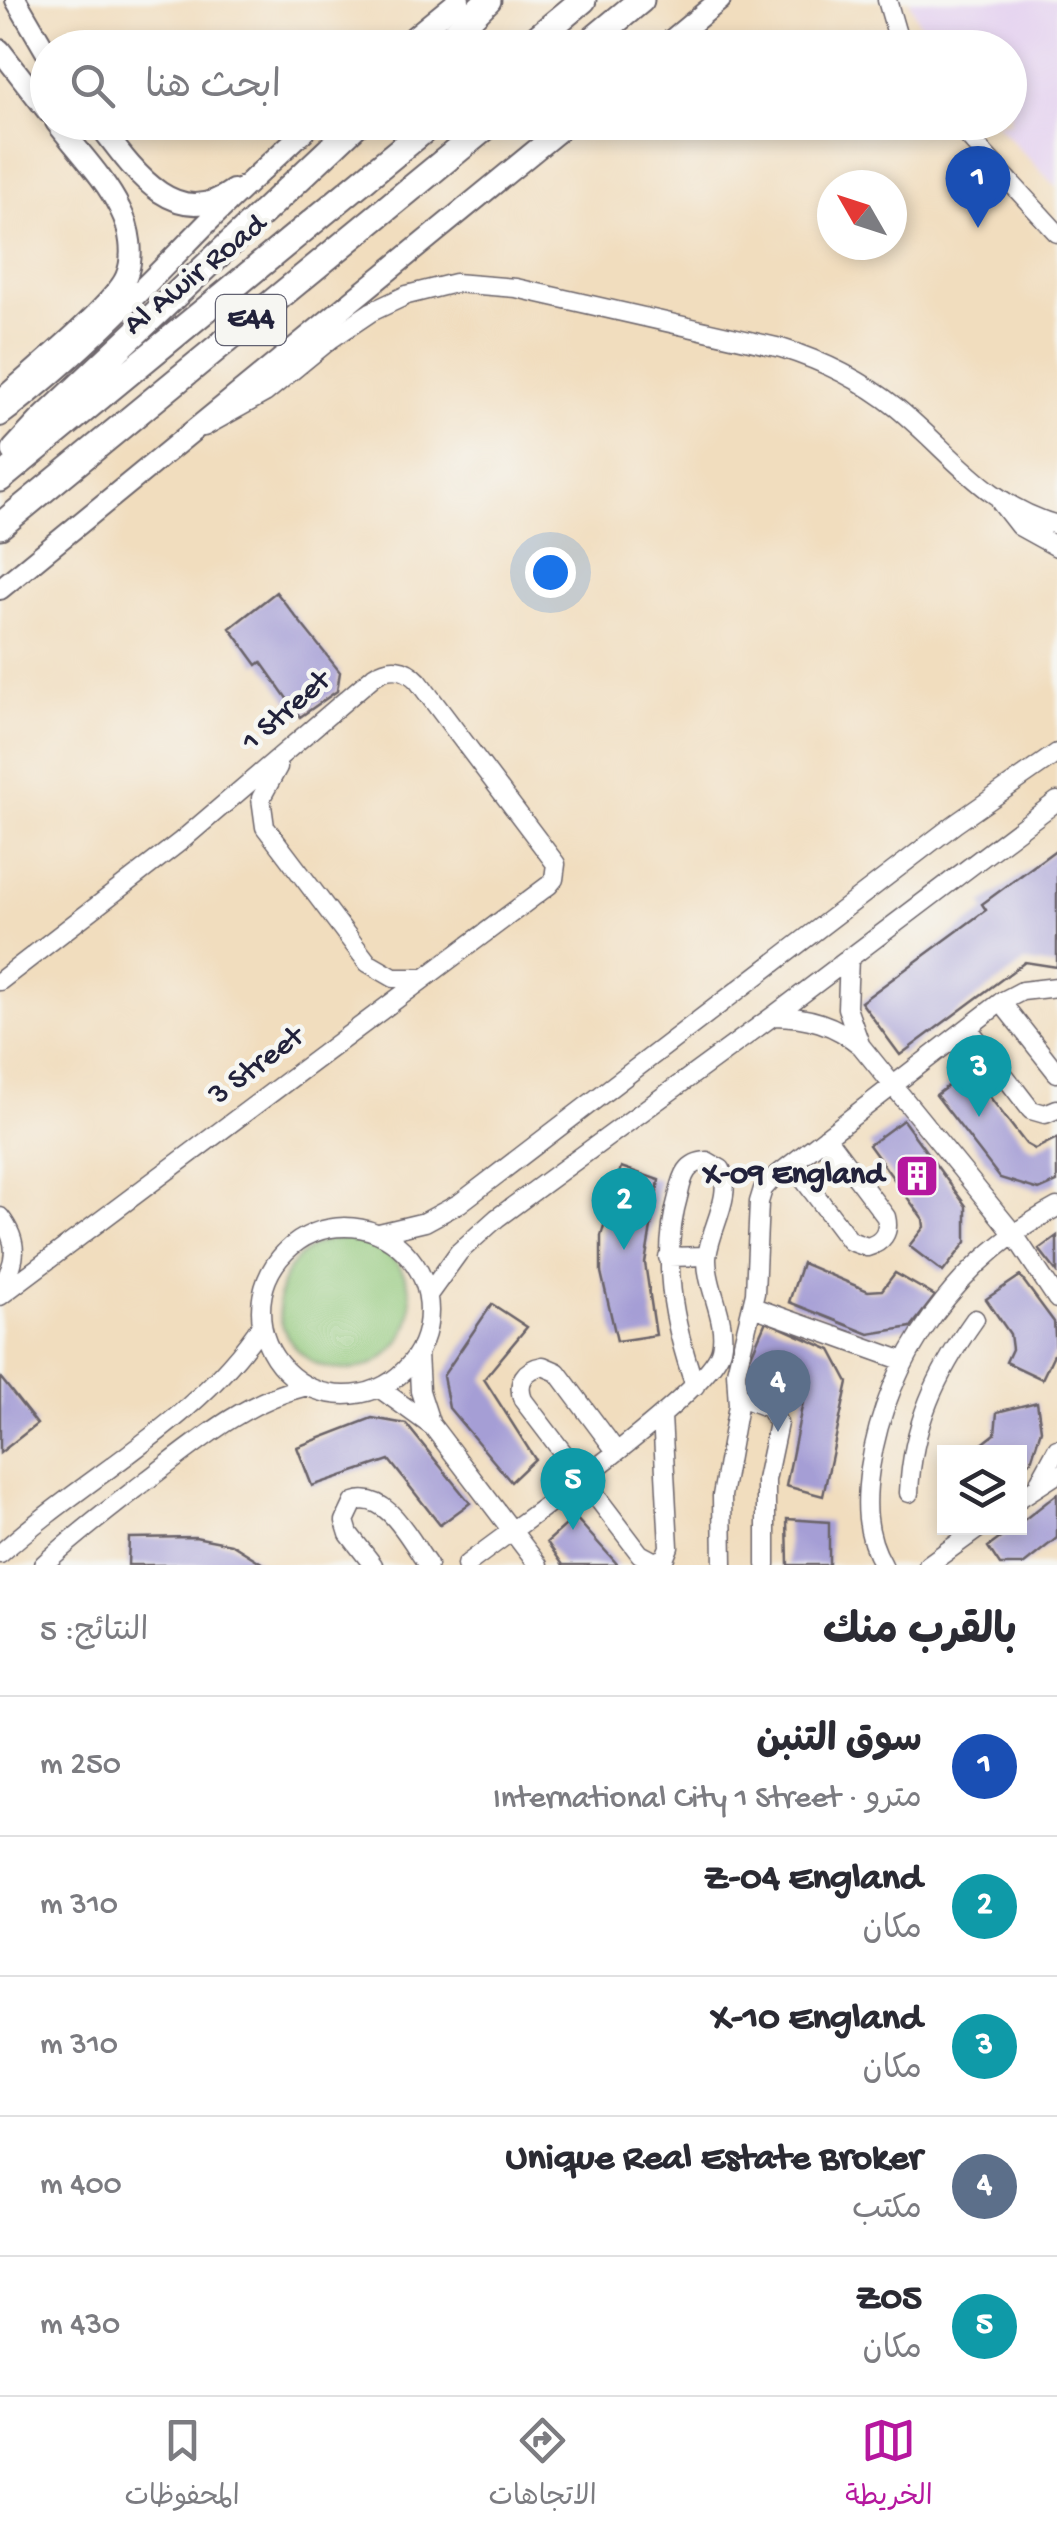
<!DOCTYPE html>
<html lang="ar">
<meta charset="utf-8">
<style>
body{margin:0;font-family:"Gochi Hand","Playpen Sans Arabic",sans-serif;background:#f2f2f3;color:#2b2b33;direction:rtl}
.controls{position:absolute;right:30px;bottom:30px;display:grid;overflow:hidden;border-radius:0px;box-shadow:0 5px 15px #0003}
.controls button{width:90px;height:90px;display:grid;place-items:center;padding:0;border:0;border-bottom:2px solid #e1e1e2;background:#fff;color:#2b2b33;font:50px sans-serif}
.compass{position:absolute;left:817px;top:170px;width:90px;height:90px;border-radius:50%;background:#fff;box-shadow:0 5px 15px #0003;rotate:309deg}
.you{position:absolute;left:550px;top:572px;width:35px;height:35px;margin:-25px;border:8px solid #fff;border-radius:50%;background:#1a73e8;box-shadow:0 0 0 15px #1a73e833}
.badge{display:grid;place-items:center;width:65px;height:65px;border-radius:50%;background:#b5179e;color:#fff;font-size:32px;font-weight:700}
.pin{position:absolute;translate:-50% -82px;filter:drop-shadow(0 2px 5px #0008)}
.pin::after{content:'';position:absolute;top:52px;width:35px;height:30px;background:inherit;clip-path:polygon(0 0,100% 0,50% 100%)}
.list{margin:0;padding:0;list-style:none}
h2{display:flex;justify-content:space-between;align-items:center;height:130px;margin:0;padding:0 40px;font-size:42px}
h2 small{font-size:32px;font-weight:400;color:#7c7c81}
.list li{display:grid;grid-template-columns:65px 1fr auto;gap:30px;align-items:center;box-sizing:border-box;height:140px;padding:0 40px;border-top:2px solid #e1e1e2}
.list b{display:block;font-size:38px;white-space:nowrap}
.list p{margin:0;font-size:32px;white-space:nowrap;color:#7c7c81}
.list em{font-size:32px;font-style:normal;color:#7c7c81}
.icon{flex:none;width:55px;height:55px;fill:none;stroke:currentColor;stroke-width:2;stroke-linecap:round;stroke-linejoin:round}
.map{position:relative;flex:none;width:1057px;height:1565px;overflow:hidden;direction:ltr}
.search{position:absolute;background:#fff;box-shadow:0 5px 15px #0003;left:30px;right:30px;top:30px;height:110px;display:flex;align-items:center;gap:25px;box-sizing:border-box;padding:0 35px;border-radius:55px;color:#7c7c81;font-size:38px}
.sheet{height:830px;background:#fff}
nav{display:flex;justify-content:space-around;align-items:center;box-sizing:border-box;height:140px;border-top:2px solid #e1e1e2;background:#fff;font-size:28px;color:#7c7c81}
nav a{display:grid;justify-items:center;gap:5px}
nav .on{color:#b5179e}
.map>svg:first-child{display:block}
.built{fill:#e5d3f0}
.green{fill:#91c779;stroke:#5a745a;stroke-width:2.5}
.building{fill:#a59ed5}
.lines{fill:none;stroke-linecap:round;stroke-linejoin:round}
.minor-casing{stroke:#6a6369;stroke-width:21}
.major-casing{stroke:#6a6369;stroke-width:24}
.highway-casing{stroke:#6a6369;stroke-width:29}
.minor{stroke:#fff;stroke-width:18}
.major{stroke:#fff;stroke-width:20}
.highway{stroke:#fff;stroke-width:25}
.labels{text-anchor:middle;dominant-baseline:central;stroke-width:9;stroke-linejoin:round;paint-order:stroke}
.shield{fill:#f6f6f2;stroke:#626272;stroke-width:2.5}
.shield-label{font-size:30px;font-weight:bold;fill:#22223b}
.street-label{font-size:32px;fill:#22223b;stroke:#f6f6f2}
.poi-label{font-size:32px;font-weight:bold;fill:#22223b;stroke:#f6f6f2;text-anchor:end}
</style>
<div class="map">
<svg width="1057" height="1565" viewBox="0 0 1057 1565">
<rect width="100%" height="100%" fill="#f6f6f2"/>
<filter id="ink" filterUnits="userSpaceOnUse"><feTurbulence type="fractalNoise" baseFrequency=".01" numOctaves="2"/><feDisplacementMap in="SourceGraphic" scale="20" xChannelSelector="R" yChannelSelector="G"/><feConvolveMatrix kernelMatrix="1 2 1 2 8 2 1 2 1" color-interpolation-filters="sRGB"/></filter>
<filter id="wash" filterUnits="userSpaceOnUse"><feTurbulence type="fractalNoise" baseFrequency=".0048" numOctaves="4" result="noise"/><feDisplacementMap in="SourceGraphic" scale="40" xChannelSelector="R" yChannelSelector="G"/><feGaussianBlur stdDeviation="2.25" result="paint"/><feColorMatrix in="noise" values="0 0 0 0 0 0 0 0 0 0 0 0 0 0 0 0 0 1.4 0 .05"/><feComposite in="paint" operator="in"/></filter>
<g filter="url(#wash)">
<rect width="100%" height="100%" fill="#f1ddbe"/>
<path class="built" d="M 909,0 L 1057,0 L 1057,188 L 995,123 L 1010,122 L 1010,48 L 930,47 Z"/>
<path class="green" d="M279 1304a66 66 0 1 1 132 0a66 66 0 1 1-132 0Z"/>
<g id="blocks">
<path class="building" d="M 276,592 L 340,672 L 337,691 L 300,717 L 261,662 L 257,665 L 230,628 Z
M 1057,849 L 1057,967 L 1025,962 L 900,1055 L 861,1002 L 986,910 L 982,904 Z
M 969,1070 L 1026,1144 L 1035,1149 L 1057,1138 L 1057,1182 L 1039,1190 L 1000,1178 L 936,1095 Z
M 903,1120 L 966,1206 L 966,1242 L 943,1272 L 909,1246 L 924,1227 L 923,1219 L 869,1145 Z
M 621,1167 L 659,1180 L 645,1263 L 656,1335 L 617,1341 L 601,1272 L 601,1236 Z
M 1057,1236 L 1057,1272 L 1039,1249 Z
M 802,1263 L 868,1291 L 882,1290 L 895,1273 L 935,1296 L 911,1327 L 869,1334 L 789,1302 Z
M 1020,1276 L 1054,1322 L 1056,1350 L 1042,1379 L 1006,1362 L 1012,1349 L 1010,1334 L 986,1299 Z
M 492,1304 L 527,1327 L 484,1379 L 535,1459 L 511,1482 L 449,1408 L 443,1376 Z
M 766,1321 L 831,1350 L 848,1382 L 823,1496 L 786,1486 L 805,1392 L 799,1378 L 749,1360 Z
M 0,1377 L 37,1424 L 0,1453 Z
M 1037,1402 L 1041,1430 L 1031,1461 L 1020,1469 L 1020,1452 L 972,1452 L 995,1434 L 997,1412 Z
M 372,1418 L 406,1424 L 470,1503 L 440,1525 L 389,1460 L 312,1486 L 297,1447 Z
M 1057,1494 L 1057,1538 L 1023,1565 L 1000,1565 L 988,1547 L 1014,1528 L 1020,1528 L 1020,1523 Z
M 575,1517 L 618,1565 L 563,1565 L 547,1542 Z
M 787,1519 L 829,1522 L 829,1565 L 788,1565 Z
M 195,1537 L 231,1544 L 265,1565 L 128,1565 L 129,1538 Z"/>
</g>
</g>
<g filter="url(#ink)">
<use href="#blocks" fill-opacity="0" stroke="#6a6369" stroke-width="2.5"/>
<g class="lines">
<defs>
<path id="minor" d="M 887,0 L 901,48
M 955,122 L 1057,233
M 204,427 L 265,393 L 331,339 L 371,312 L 407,295 L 455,283 L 516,288 L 781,348 C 823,361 862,380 897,408 C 952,453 984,504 1057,525
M 1001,503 L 1019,526 L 1057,547
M 278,767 L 261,798 L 265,827 L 368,963 L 394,978 L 424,978
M 849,957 L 847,1008 L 860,1044
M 0,981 L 181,841 L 374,676 C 390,665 405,667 418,681 L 556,864 L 554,879 L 549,885 L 0,1296
M 1001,1002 L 1057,1073
M 773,1016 C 807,1016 835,1024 861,1046 L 1013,1233 L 1057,1299
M 968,1028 L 1031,1110 L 1045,1114 L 1057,1109
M 792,1164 L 850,1241 L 867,1247 C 882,1243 890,1233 886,1217 L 826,1137
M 0,1217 C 20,1243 17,1262 0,1289
M261 1311a84 84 0 1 1 168 0a84 84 0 1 1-168 0Z
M 379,1233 L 425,1222 L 460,1203 L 955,824 L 1057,753
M 668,1257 L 707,1256
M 428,1295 L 459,1252 L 497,1218 L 773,1016 L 1057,801
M 753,1307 L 904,1361
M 418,1353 L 420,1391 L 430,1422
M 379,1388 L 433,1427 L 538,1565
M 738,1396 L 769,1408 L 778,1423 L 766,1480 L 766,1565
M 616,1451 L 557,1372 L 543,1366 C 525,1369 516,1382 523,1400 L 640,1554 L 655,1562 L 665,1557 L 669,1547 L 662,1416
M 1040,1480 L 1057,1449
M 909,1493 C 912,1425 936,1374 975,1319
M 1020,1498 L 1057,1474
M 0,1554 C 84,1477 199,1421 262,1324
M 43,1565 C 75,1535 111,1508 146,1481 C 196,1443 244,1401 307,1386
M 373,1565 L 349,1534 L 345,1521 L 354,1502 C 387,1490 411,1542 428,1565
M 466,1565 C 512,1529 711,1392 721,1349 C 728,1319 706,1288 707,1258 C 709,1230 734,1195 721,1169 L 707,1161 C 687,1162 683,1175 679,1193 C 660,1258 673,1323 695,1386
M 723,1565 L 722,1496 L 738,1405 L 736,1372 L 755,1293 L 759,1202 L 763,1189 L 772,1179 L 1001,1002 L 1022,991 L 1057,987
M 883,1565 C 865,1534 865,1502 870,1468 C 887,1356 959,1260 1057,1207
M 928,1565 L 979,1528"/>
<path id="major" d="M 16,0 L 48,55
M 400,48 L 459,0
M 662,48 L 720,0
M 0,50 L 48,112
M 97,122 C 129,164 173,234 233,190
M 0,401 C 27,376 114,305 126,277 C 135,256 130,228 120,209 C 105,178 77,150 56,122
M 0,416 C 76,359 141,290 208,222 C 242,188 279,155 314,122
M 0,589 L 570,122"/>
<path id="highway" d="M 439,48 L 488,0
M 525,48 L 583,0
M 583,48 L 641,0
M 15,450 L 42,421 L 359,122
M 0,479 L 434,122
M 0,526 L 492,122"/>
</defs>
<use href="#minor" class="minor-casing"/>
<use href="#major" class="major-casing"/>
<use href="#highway" class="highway-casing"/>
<use href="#minor" class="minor"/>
<use href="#major" class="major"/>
<use href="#highway" class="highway"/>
</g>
</g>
<defs>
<symbol id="building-square" viewBox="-11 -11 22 22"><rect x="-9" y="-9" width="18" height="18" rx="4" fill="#b5179e" stroke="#f6f6f2"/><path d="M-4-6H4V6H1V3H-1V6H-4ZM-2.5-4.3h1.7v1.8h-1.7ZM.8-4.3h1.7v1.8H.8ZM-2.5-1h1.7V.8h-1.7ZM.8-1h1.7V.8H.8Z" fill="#fff"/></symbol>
</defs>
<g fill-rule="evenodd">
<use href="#building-square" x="892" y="1151" width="50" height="50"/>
</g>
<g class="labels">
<rect class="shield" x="216" y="295" width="70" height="50" rx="8"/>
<g class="shield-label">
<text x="251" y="320">E44</text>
</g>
<g class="street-label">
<text transform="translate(196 276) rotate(-39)">Al Awir Road</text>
<text transform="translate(287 712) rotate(-41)">1 Street</text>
<text transform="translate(257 1067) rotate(-37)">3 Street</text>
</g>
<g class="poi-label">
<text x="884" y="1176">X-09 England</text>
</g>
</g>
</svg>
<div class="controls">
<button><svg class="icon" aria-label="layers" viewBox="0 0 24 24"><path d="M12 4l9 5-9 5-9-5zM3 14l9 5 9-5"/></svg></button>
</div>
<svg class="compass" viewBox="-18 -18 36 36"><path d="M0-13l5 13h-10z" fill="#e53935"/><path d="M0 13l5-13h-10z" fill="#7c7c81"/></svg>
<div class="you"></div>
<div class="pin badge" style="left:978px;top:228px;background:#1a4fb4">1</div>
<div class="pin badge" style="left:624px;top:1250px;background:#0f9aa8">2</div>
<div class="pin badge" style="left:979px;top:1117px;background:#0f9aa8">3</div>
<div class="pin badge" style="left:778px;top:1432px;background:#5c6f8a">4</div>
<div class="pin badge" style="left:573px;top:1530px;background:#0f9aa8">5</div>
<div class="search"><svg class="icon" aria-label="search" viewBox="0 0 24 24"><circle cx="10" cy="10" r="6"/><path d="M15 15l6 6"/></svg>ابحث هنا</div>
</div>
<section class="sheet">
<h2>بالقرب منك<small>النتائج: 5</small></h2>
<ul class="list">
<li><span class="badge" style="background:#1a4fb4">1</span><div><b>سوق التنبن</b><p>مترو · International City 1 Street</p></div><em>250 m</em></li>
<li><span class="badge" style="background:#0f9aa8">2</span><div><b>Z-04 England</b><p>مكان</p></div><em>310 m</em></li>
<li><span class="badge" style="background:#0f9aa8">3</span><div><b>X-10 England</b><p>مكان</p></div><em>310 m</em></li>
<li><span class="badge" style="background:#5c6f8a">4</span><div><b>Unique Real Estate Broker</b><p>مكتب</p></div><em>400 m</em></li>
<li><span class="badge" style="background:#0f9aa8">5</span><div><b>Z05</b><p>مكان</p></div><em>430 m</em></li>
</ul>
</section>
<nav>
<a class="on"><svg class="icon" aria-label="map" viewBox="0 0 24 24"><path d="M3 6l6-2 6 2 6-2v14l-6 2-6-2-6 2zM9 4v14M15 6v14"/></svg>الخريطة</a>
<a><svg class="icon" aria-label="directions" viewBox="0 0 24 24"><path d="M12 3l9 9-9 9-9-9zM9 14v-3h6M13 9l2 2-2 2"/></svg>الاتجاهات</a>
<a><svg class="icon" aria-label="saved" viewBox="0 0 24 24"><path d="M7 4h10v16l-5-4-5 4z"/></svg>المحفوظات</a>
</nav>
